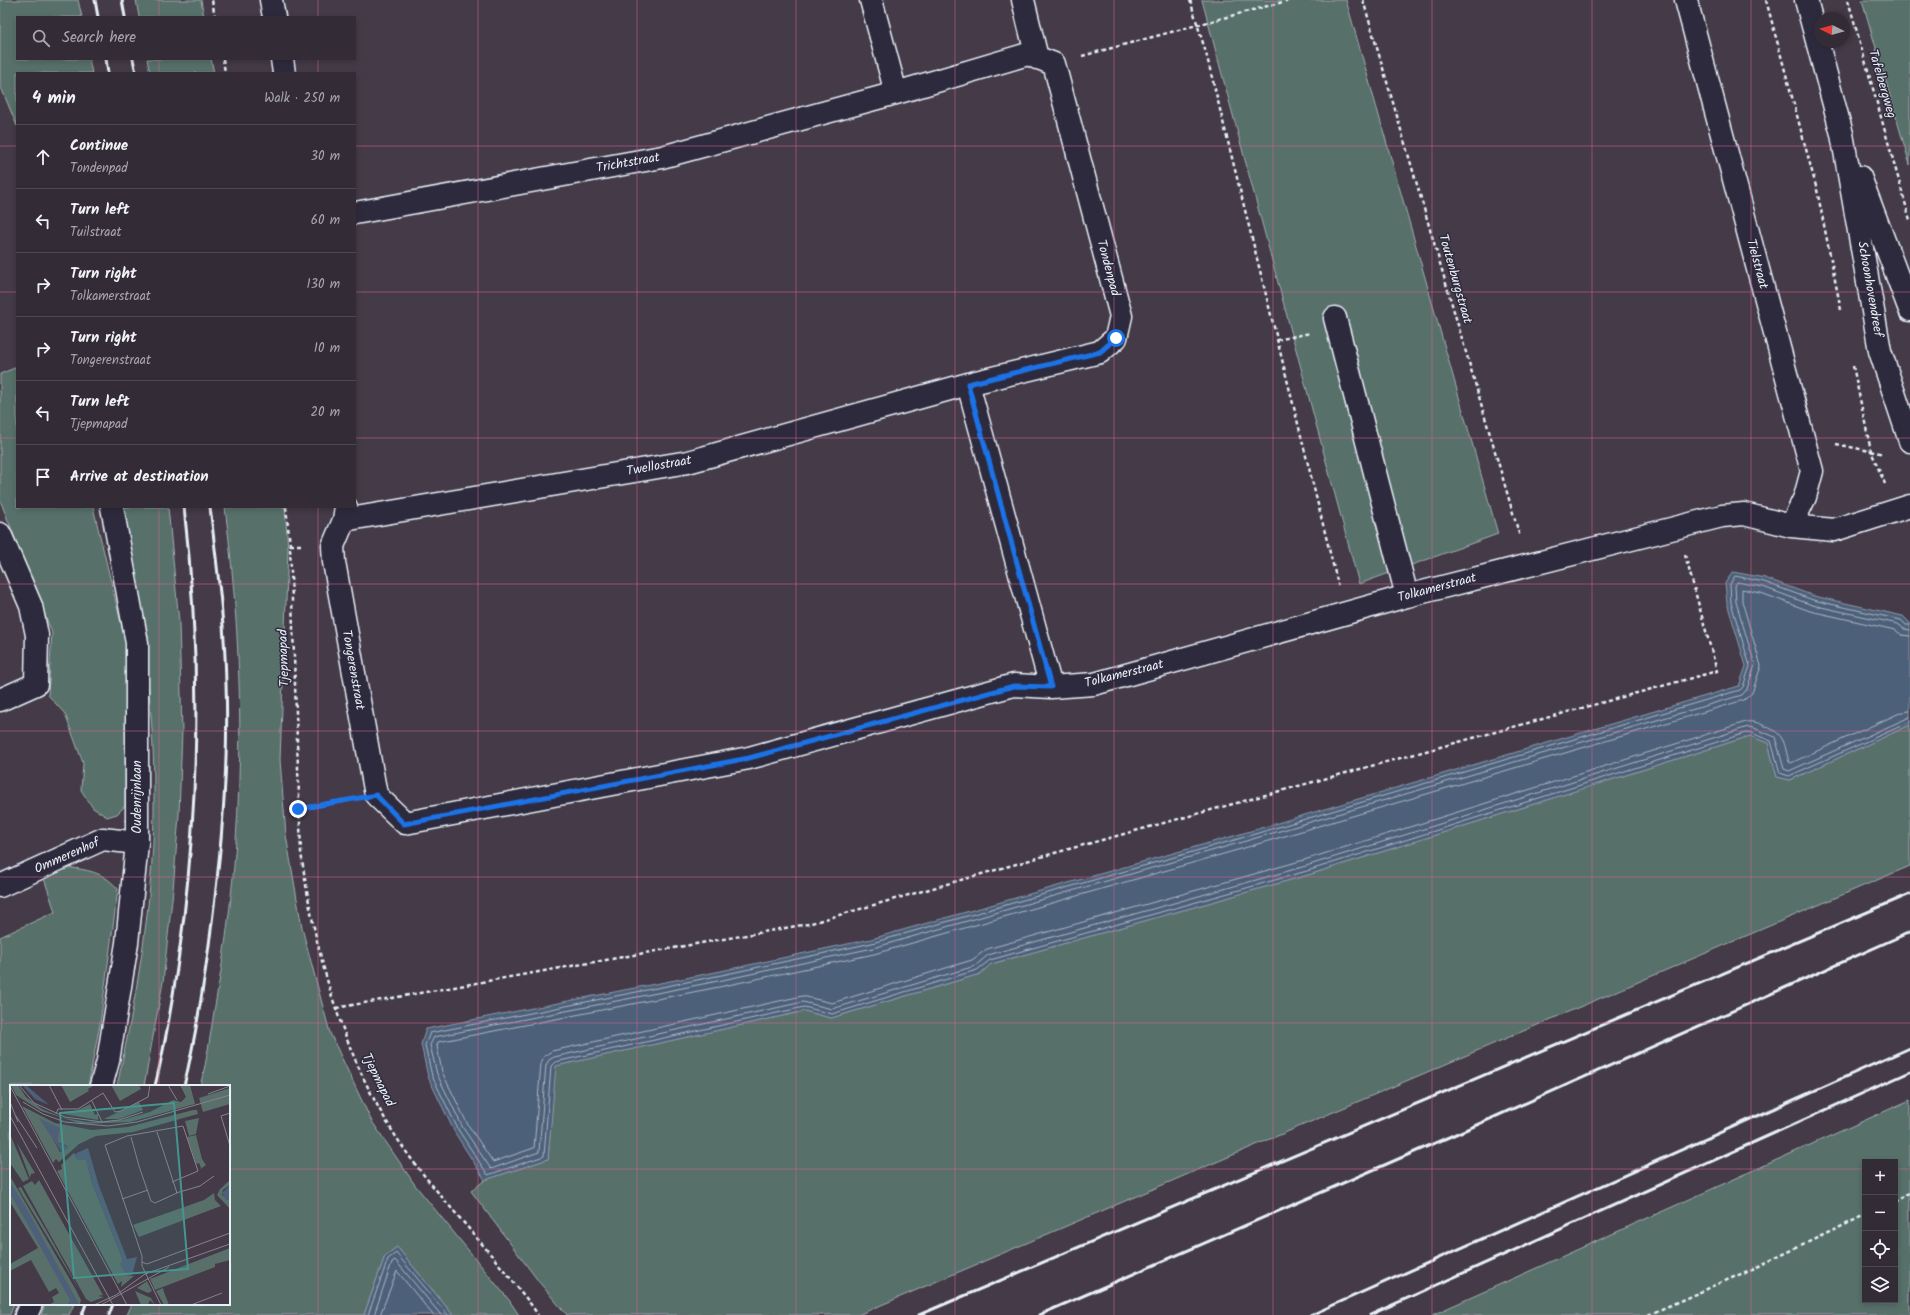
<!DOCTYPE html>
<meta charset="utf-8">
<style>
body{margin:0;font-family:Kalam,sans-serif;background:#3e3842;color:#f1f3f6}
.controls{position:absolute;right:12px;bottom:12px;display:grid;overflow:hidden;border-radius:0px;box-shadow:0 2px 6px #0003}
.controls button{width:36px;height:36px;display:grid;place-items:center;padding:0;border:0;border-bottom:1px solid #4e4851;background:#332c36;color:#f1f3f6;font:20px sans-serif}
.compass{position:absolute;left:1814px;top:12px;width:36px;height:36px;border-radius:50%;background:#332c36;box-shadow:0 2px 6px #0003;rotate:275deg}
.stop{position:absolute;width:12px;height:12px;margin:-9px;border:3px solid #1a73e8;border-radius:50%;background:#fff}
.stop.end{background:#1a73e8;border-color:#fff;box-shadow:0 1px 4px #0008}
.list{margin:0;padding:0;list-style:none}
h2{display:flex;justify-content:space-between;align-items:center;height:52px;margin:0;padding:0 16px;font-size:17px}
h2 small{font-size:13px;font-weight:400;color:#a9a7ad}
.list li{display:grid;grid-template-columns:26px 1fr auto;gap:12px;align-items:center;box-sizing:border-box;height:64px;padding:0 16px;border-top:1px solid #4e4851}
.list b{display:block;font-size:15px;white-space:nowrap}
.list p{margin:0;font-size:13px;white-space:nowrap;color:#a9a7ad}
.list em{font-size:13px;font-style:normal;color:#a9a7ad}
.icon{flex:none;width:22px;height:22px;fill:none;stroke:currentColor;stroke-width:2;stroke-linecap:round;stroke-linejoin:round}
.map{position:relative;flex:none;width:1910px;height:1315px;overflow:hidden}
.search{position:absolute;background:#332c36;box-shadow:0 2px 6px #0003;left:16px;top:16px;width:340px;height:44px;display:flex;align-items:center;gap:10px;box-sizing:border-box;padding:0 14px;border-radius:0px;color:#a9a7ad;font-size:15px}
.panel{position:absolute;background:#332c36;box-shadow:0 2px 6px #0003;left:16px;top:72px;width:340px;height:436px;border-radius:0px}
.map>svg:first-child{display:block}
.green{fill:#586f6a;stroke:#a0b0b1;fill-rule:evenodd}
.water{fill:#4e6079;stroke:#8c9aac}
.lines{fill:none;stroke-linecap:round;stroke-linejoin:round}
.shore{stroke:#aab7c5;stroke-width:1}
.minor-casing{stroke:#e8f1f8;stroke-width:25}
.path{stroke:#e8f1f8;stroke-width:2.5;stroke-dasharray:4 3;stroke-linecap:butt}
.minor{stroke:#2f2a3d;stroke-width:22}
.rail{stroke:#e8f1f8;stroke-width:3}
.route{stroke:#1a73e8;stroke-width:5}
.grid{fill:none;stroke:#cf6492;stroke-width:1;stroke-opacity:0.55}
.labels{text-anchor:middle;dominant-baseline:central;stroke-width:3;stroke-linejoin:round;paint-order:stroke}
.street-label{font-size:13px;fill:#e8f1f8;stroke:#2f2a3d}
.inset-road{fill:none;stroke:#86838e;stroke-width:1}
.view{fill:#459590;fill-opacity:0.15;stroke:#459590;stroke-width:2}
.inset-edge{fill:none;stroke:#e8f1f8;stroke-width:2}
</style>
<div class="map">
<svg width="1910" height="1315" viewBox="0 0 1910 1315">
<rect width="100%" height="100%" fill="#443a48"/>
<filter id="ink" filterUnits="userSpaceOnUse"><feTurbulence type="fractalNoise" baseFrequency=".025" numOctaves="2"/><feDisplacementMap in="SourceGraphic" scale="8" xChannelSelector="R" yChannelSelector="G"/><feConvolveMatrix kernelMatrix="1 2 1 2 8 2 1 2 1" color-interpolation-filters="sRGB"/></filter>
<g filter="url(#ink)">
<path class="green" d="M 0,0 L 78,0 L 82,17 L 17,17 L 17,59 L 89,59 L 92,73 L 17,73 L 17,126 L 0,85 Z
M 136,0 L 201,0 L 204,17 L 139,17 Z
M 1202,0 L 1346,0 L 1498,534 L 1359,584 Z
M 1862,0 L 1910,0 L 1910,165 Z
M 147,59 L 211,59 L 214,73 L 150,73 Z
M 17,367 L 17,507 L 93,507 L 126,644 L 125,806 L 117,814 L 107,817 L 93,808 L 81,790 L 83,763 L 65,714 L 48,695 L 52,633 L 0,500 L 0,374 Z
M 123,507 L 168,507 L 179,622 L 182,731 L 179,815 L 173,890 L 163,982 L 144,1086 L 117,1086 C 138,990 155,891 154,792 C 154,697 139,601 123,507 Z
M 225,507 L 285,507 L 288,549 L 280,760 L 286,835 L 302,928 L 330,1033 L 371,1120 L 415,1185 L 509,1300 L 519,1315 L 453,1315 L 397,1247 L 385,1256 L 364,1315 L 127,1315 L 132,1304 L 229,1304 L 229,1086 L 200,1086 C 208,1058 211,1028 216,1000 C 246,835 246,673 225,507 Z
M 1910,725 L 1910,866 L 858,1315 L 567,1315 L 539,1282 L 471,1191 L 485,1180 L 548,1159 L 555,1066 L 805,1011 L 831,1018 L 980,974 L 991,964 L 1308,875 L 1750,736 L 1768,743 L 1777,777 L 1790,780 Z
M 59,866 C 83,870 101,869 118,889 L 100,1024 L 88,1086 L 11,1086 L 11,1304 L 14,1304 L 10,1315 L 0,1315 L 0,937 L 55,912 L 42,872 Z
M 1910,1100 L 1910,1314 L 1908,1315 L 1432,1315 ZM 1865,1162 L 1895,1162 L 1895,1300 L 1865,1300 Z
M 45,1304 L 74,1304 L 69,1315 L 41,1315 Z"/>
<path class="water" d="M 1733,572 L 1765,578 L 1814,596 L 1903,616 L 1910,623 L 1910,725 L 1790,780 L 1777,777 L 1768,743 L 1750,736 L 1308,875 L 991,964 L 980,974 L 831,1018 L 805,1011 L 556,1066 L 548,1159 L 485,1180 L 455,1133 L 428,1077 L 421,1044 L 426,1029 L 716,972 L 871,939 L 1237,835 L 1739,686 L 1746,666 L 1727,603 L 1725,583 Z
M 397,1247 L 453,1315 L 364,1315 L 385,1256 Z"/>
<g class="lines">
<path class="shore" d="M 1910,625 L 1906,625 L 1901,620 L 1813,600 L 1764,582 L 1735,576 L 1730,584 L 1731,603 L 1750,666 L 1743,687 L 1740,690 L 1238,839 L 872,943 L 717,976 L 430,1033 L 425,1045 L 432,1076 L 459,1131 L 488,1175 L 544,1156 L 551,1066 L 555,1062 L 804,1007 L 832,1014 L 977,970 L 990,960 L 1307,871 L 1749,732 L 1771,741 L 1780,773 L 1789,776 L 1910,722
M 1910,630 L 1904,629 L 1898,624 L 1812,605 L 1763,587 L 1737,582 L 1735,586 L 1736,602 L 1755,665 L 1747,689 L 1742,695 L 1239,843 L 873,948 L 718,981 L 434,1037 L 430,1045 L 437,1074 L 463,1128 L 491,1169 L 539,1152 L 546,1065 L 549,1060 L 554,1057 L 803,1002 L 832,1009 L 975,966 L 988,955 L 1306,866 L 1748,727 L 1754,728 L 1775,737 L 1784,769 L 1789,771 L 1910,717
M 1910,636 L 1902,635 L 1895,630 L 1810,611 L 1761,593 L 1742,589 L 1742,601 L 1761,666 L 1752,693 L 1744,700 L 1241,849 L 874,954 L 719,987 L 438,1042 L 437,1046 L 442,1072 L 468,1125 L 493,1162 L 534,1148 L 541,1063 L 544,1056 L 552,1051 L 802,996 L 832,1003 L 972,960 L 987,949 L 1304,860 L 1746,722 C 1754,721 1759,723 1765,726 C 1785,734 1784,743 1789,762 L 1791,763 L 1902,712 L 1910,711
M 368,1315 L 388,1259 L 396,1253 L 448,1315
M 374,1315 L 392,1262 L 395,1260 L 441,1315
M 380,1315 L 397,1271 L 433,1315"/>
<defs>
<path id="minor" d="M 271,0 L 274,17
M 871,0 L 896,93
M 1023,0 L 1037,58
M 1686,0 L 1812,471 L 1805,497 L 1791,526
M 1806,0 L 1842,134 L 1880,351 L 1910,441
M 282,59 L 284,73
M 1860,177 L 1910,310
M 1335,318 L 1407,596
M 968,384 L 1051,687
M 346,507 L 344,520 L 333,546 L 334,562 L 376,795 L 405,823 L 749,758 L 1014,685 L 1051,687 L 1094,684 L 1407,596 L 1722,516 L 1744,514 L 1791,526 L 1834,530 L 1910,506
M 344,520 L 688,462 L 968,384 L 1100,352 L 1116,338 L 1121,316 L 1054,64 L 1028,54 L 896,93 L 662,157 L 355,213
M 0,534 L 31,606 L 37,635 L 36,684 L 0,700
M 0,886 L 103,839 L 137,843
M 101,1086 L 108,1061 L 127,943 L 137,843 L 137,643 L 112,507
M 26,1315 L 31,1304"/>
</defs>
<use href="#minor" class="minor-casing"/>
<path class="path" d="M 212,0 L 215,17
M 1190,0 L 1206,53 L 1338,585
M 1363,0 L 1520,537
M 1766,0 L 1817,190 L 1841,310
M 1848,0 L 1910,220
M 1082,56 L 1290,0
M 223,59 L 225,73
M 1277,340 L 1310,333
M 1853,366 L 1871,451 L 1885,484
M 1836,444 L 1884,454
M 286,507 L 290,545 L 301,852 C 316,964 350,1084 423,1174 C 452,1210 482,1243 511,1279 C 520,1291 530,1302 538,1315
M 290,545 L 304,545
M 298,809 L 347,800
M 336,1008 L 808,924 L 1051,854 L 1717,671 L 1685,555
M 1895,1201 L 1910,1193
M 1648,1315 L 1759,1266 L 1865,1215"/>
<use href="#minor" class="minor"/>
<path class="rail" d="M 95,0 L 98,17
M 122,0 L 125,17
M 106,59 L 108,73
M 133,59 L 136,73
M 155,1086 C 169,1030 177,973 184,916 C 200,779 200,645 184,507
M 184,1086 C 197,1032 205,977 212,922 C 222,844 229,764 226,684 C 225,625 217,566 210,507
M 82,1315 L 86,1304
M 109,1315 L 113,1304
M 919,1315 L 1910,894
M 1039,1315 L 1472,1127 L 1910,932
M 1311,1315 L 1910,1048
M 1370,1315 L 1910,1072"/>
</g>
</g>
<g class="lines" filter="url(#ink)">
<path class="route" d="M 298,809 L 376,795 L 404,824 L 749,758 L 1014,686 L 1051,687 L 968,384 L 1100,352 L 1116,338"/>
</g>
<path class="grid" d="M 159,0 L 159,17M 318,0 L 318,17M 478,0 L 478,1315M 637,0 L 637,1315M 796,0 L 796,1315M 955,0 L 955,1315M 1114,0 L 1114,1315M 1273,0 L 1273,1315M 1432,0 L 1432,1315M 1592,0 L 1592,1315M 1751,0 L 1751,1315M 159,59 L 159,73M 318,59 L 318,73M 0,146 L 17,146M 355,146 L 1910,146M 0,292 L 17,292M 355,292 L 1910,292M 0,438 L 17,438M 355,438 L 1910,438M 159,507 L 159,1086M 318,507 L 318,1315M 0,584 L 1910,584M 0,731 L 1910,731M 0,877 L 1910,877M 0,1023 L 1910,1023M 0,1169 L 11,1169M 229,1169 L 1865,1169M 1895,1169 L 1910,1169M 159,1304 L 159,1315"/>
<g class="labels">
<g class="street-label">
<text transform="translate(1882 84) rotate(74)">Tafelbergweg</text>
<text transform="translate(628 163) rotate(-10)">Trichtstraat</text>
<text transform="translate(1757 264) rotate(75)">Tielstraat</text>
<text transform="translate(1108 268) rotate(75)">Tondenpad</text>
<text transform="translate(1455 279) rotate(74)">Toutenburgstraat</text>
<text transform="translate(1870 289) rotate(80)">Schoonhovendreef</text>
<text transform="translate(659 466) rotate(-10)">Twellostraat</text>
<text transform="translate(1437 588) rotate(-15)">Tolkamerstraat</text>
<text transform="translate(284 658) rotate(-92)">Tjepmapad</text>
<text transform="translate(353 670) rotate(80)">Tongerenstraat</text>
<text transform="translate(1124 674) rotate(-14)">Tolkamerstraat</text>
<text transform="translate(137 797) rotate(-90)">Oudenrijnlaan</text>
<text transform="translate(67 856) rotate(-24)">Ommerenhof</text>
<text transform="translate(378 1080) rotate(64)">Tjepmapad</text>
</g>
</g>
<g transform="translate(10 1085)">
<rect width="220" height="220" fill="#443a48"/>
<path d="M 1,0 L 8,0 L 16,12 L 32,24 L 54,33 L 77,37 L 112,35 L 140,27 L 163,15 L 171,17 L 176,12 L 170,0 L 180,0 L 185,19 L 120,37 L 72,39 L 31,26 L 6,10 ZM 51,0 L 85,0 L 78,4 L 79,6 L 60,17 ZM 101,0 L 129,0 L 131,4 L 110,16 ZM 220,3 L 220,19 L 193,27 L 189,13 ZM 129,17 L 133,25 L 109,34 L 94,34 ZM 80,19 L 85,30 L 88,29 L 88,35 L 48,28 L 66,26 ZM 12,21 L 45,38 L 82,45 L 118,42 L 183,25 L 187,25 L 188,29 L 123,47 L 86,51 L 69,59 L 49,77 L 46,74 L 43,78 ZM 35,39 L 49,43 L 47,57 L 58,61 L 50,67 ZM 189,33 L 186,49 L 179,51 L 175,36 ZM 0,49 L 19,94 L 13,97 L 0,78 ZM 186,50 L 192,74 L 196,80 L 189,85 L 191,83 L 189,78 L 186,79 L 177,52 ZM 7,58 L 25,88 L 21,89 L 20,93 ZM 64,68 L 67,74 L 76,74 L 82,98 L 113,175 L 116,190 L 124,191 L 111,202 L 112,196 L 108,199 L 47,86 L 52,84 L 51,80 ZM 0,91 L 66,205 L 71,215 L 70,219 L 81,220 L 69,220 L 0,98 ZM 29,95 L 93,210 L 88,211 L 94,212 L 81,217 L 76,214 L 13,101 L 22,96 L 25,100 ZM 220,95 L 220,100 L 213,105 L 212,110 L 220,115 L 220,124 L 207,110 L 210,104 ZM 11,102 L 40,152 L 71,208 L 8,103 ZM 0,107 L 61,215 L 58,220 L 38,220 L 44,217 L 42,212 L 49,208 L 46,203 L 39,207 L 21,175 L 0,186 L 0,179 L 28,163 L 0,117 ZM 204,108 L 205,115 L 211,121 L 129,152 L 123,140 L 194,115 ZM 220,163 L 220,175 L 205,179 L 205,182 L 145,205 L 140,194 ZM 137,196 L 142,206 L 138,208 L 127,203 ZM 153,203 L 154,207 L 159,220 L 154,220 L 146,206 ZM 125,206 L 141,213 L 145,220 L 140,215 L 138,220 L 131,220 Z" fill="#586f6a" fill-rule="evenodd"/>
<path d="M 12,0 L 16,0 L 39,20 L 25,14 ZM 29,33 L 50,43 L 47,57 L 59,62 L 52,68 ZM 78,63 L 89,101 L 117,174 L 127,172 L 122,190 L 116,190 L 110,179 L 113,175 L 82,98 L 76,75 L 67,75 L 65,69 ZM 0,97 L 18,126 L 69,220 L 58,220 L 60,215 L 0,107 ZM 220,100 L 220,115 L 216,115 L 212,108 Z" fill="#4e6079"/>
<path class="inset-road" d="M 9,0 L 24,18 L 55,32 L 92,37 L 109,35 L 133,27M 39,0 L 52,25M 158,0 L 167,15M 0,1 L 117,220M 198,9 L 220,1M 82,16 L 92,37M 0,17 L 8,37M 13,17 L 33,29 L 55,37 L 98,41 L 127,37 L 220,10M 220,28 L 211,31 L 220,61M 46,29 L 48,24 L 68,24 L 93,8 L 105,27 L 111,26 L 138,12 L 140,0M 0,31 L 103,220M 6,31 L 27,63M 121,52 L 129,81 L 141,116 L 145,118 L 167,108 L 147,47M 166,108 L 190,101 L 204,91M 112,114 L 138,105M 132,177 L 137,179 L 220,148M 84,220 L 106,210 L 135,189 L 220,159M 91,220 L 159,182M 151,220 L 132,181 L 132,171 L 95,60 L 117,51 L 173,41 L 188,86 L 162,97M 181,220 L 212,208"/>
<path class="view" d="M 164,18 L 178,184 L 64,193 L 50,28 Z"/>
<rect width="220" height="220" class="inset-edge"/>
</g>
</svg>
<div class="controls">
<button>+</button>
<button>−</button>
<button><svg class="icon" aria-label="locate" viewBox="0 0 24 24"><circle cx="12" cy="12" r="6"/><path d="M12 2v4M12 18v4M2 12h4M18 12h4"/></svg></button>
<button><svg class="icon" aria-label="layers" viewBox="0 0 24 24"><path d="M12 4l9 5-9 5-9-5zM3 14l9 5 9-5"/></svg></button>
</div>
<svg class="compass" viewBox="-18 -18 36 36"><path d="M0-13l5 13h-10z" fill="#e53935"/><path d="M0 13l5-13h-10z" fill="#a9a7ad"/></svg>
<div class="stop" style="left:1116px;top:338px"></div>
<div class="stop end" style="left:298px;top:809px"></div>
<div class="search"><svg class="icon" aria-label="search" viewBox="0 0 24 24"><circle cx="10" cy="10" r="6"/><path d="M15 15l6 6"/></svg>Search here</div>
<section class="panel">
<h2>4 min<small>Walk · 250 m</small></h2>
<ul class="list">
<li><svg class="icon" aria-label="ahead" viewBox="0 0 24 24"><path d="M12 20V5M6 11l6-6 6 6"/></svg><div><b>Continue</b><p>Tondenpad</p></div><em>30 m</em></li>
<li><svg class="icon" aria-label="left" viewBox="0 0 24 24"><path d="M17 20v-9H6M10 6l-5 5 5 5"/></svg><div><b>Turn left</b><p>Tuilstraat</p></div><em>60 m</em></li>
<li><svg class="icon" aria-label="right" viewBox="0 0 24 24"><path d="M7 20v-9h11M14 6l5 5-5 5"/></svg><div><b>Turn right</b><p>Tolkamerstraat</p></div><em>130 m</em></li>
<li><svg class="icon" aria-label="right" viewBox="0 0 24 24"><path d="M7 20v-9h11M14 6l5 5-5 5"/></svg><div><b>Turn right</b><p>Tongerenstraat</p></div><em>10 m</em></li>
<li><svg class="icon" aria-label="left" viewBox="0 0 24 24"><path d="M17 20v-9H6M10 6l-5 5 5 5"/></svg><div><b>Turn left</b><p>Tjepmapad</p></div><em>20 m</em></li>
<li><svg class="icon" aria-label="arrive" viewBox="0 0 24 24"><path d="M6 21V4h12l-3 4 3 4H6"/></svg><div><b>Arrive at destination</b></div></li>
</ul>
</section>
</div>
